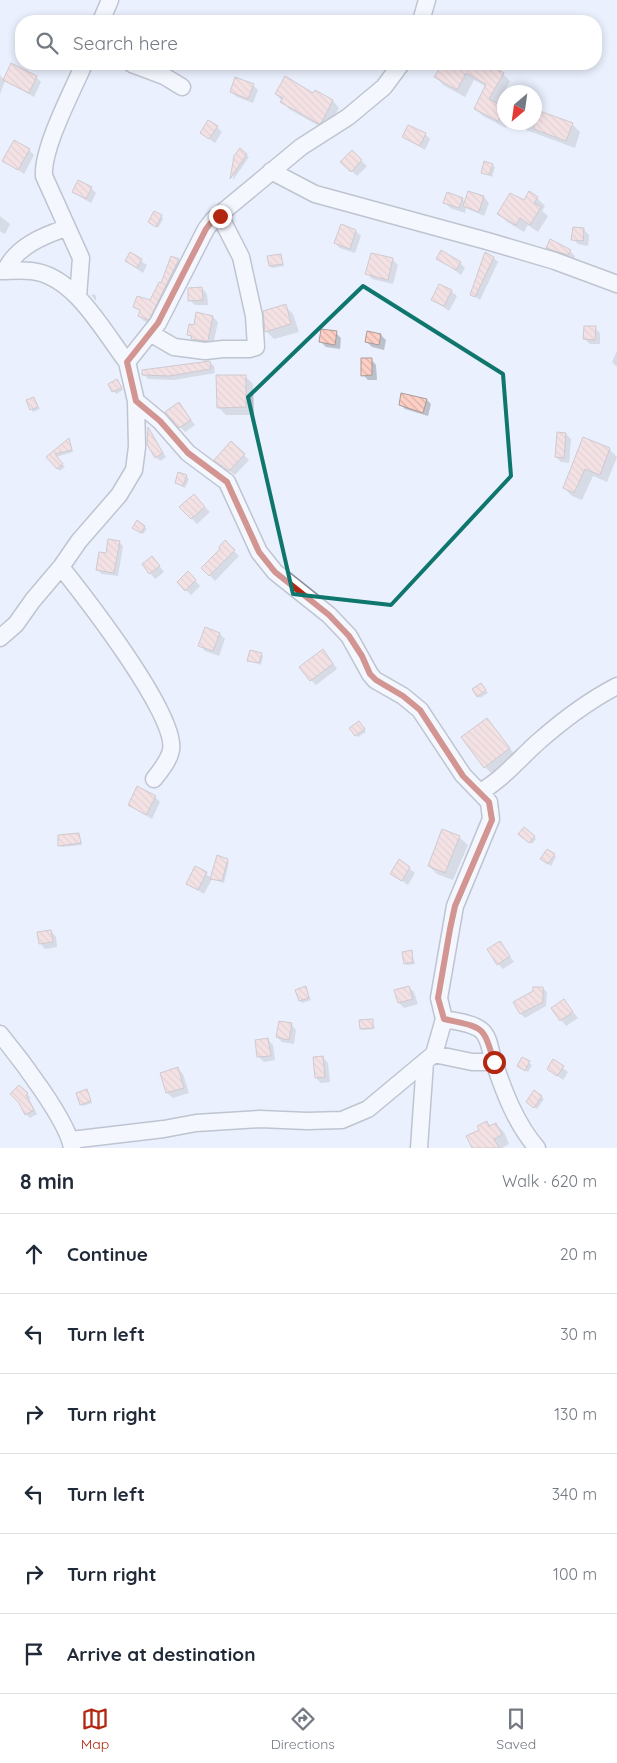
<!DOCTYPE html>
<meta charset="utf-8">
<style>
body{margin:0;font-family:Quicksand,sans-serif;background:#f2f2f3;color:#1f2937}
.compass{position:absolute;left:497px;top:85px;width:45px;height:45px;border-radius:50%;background:#fff;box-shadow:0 2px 8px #0003;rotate:209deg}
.stop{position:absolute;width:15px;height:15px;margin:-11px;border:4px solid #b3260f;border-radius:50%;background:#fff}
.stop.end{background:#b3260f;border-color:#fff;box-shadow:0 1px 5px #0008}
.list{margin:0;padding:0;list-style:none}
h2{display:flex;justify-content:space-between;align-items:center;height:65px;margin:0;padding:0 20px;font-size:21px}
h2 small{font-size:16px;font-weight:400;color:#747a83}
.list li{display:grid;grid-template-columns:32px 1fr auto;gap:15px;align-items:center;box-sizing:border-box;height:80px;padding:0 20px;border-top:1px solid #e0e1e3}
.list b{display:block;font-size:19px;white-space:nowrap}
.list em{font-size:16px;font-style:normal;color:#747a83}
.icon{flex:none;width:28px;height:28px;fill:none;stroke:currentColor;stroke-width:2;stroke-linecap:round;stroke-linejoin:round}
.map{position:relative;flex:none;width:617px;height:1148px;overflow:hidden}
.search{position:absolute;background:#fff;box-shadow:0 2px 8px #0003;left:15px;right:15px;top:15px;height:55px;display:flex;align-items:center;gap:12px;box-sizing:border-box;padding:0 18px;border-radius:20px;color:#747a83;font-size:19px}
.sheet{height:545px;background:#fff}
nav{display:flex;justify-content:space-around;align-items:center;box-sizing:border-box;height:70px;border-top:1px solid #e0e1e3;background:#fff;font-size:14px;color:#747a83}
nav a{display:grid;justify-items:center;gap:2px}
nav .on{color:#b3260f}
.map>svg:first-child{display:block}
.shadow{fill:#0003}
.building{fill:url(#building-back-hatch);stroke:#ab9b97}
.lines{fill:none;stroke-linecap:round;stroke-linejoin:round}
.minor-casing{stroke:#898e9b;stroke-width:19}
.minor{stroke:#fff;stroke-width:16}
.route{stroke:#b3260f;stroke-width:6}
.marked{fill:none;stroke:#0f766e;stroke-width:4;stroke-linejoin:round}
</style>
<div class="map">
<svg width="617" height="1148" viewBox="0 0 617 1148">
<defs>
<pattern id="building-back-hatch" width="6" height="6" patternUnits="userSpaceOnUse" patternTransform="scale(1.25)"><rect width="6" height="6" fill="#fecfc5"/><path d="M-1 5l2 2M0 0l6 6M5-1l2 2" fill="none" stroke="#d9b1a9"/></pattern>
</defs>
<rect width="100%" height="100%" fill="#ebf0fe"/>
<path class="shadow" d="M 372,17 L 379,21 L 370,21 Z
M 443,64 L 485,64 L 503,74 L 510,81 L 497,105 L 504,108 L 504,122 L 509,122 L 506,128 L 483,116 L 476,109 L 487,87 L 474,80 L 465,97 L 443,85 L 436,77 Z
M 0,75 L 4,80 L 36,77 L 41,82 L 34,97 L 5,81 L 0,94 Z
M 253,85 L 258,90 L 253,103 L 237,97 L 231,92 Z
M 276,94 L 314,95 L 333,101 L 339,108 L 326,130 L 289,109 Z
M 519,122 L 572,124 L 580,132 L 575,148 L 526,130 Z
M 217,127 L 222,132 L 215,143 L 201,133 Z
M 425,134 L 430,139 L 425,150 L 403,137 Z
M 29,150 L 34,155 L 24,174 L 4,161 Z
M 240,150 L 249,157 L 233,180 L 235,156 Z
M 352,152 L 367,166 L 357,176 L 342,162 Z
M 492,165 L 495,167 L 492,177 L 482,172 Z
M 91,188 L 96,193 L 91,203 L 73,192 Z
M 469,192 L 484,197 L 489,203 L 484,216 L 466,208 L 465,213 L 450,208 L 445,202 L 462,199 L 466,202 Z
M 537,198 L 545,206 L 542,211 L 548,216 L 538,232 L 528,225 L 524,232 L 507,222 L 499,214 Z
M 0,216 L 10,224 L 5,234 L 0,231 Z
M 161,216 L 163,219 L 158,228 L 150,222 Z
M 574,228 L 584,230 L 589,235 L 588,246 L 578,244 L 573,239 Z
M 356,231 L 361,236 L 355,253 L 340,248 L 335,243 Z
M 547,248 L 570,251 L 575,256 L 574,260 L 553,253 Z
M 130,254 L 147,265 L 143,273 L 126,261 Z
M 281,256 L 284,266 L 272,268 L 270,266 Z
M 172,258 L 183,264 L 153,324 L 144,321 L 139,316 L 141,312 L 135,307 L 150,302 L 162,285 Z
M 438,258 L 460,263 L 465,268 L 461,275 Z
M 494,258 L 498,262 L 480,300 L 471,294 Z
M 393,260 L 398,265 L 393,284 L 372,279 L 367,273 Z
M 202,288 L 207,294 L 208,305 L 195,305 L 190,300 Z
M 451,291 L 457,296 L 449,311 L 433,300 Z
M 94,294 L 96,296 L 96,301 L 91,295 Z
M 285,306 L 293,314 L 299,332 L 274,339 L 266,331 Z
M 213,317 L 218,322 L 213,345 L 198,344 L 188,334 Z
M 595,328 L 600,333 L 600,344 L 590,344 L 585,339 Z
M 336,333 L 341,338 L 340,349 L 326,347 L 321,342 Z
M 381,335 L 386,340 L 384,350 L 372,347 L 367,342 Z
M 617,351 L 617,367 L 612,362 Z
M 371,359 L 376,365 L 377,380 L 368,380 L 363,375 Z
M 209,362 L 214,366 L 215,373 L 174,380 L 148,379 L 143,374 Z
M 245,376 L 253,384 L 254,415 L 226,415 L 218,407 Z
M 119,383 L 123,390 L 116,394 L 110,385 Z
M 402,394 L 427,400 L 431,404 L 428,416 L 405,409 L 400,404 Z
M 34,398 L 40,409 L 33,412 L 27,401 Z
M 179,404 L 195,425 L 185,432 L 167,412 Z
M 149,430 L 166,457 L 160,461 L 156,457 Z
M 566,434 L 571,439 L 569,463 L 561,462 L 556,457 Z
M 584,439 L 609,449 L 617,457 L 607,482 L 593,476 L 582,500 L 572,496 L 564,488 Z
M 69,440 L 73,452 L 56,457 L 65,467 L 60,471 L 48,457 Z
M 244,455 L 249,460 L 235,475 L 221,465 Z
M 186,476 L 189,479 L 185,488 L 176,483 Z
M 194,496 L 210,512 L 197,524 L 181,507 Z
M 138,522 L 147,529 L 143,534 L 136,530 Z
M 119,542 L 123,546 L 118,576 L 102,574 L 98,570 Z
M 225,542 L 239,556 L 215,581 L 203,568 L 222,549 Z
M 157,563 L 164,572 L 155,579 L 143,565 Z
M 188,573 L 200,586 L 191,595 L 178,582 Z
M 220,634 L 225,639 L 219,656 L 205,651 L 200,645 Z
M 261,654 L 263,656 L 261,665 L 249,660 Z
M 328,656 L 337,669 L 316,685 L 311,680 Z
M 483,686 L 488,693 L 480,698 L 478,696 Z
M 487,720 L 517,757 L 493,775 L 485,767 Z
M 361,725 L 366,732 L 358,737 L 356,735 Z
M 155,797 L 160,802 L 152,819 L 129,805 Z
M 79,834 L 82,845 L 61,847 L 59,845 Z
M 522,836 L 534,837 L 536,839 L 532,844 Z
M 459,837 L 468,845 L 453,880 L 437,874 L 429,866 Z
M 554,855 L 556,857 L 551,866 L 544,861 Z
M 227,860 L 229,862 L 224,883 L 212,879 L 204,894 L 187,884 L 196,868 L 212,878 Z
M 399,861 L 415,873 L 408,885 L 392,873 Z
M 51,931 L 56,937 L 57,947 L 45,949 L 40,943 Z
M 500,942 L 514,962 L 503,969 L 498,964 Z
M 411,952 L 415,964 L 407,965 L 405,963 Z
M 409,987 L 414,992 L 418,1004 L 404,1008 L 399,1003 L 395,991 Z
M 305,988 L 311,1000 L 302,1003 L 300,1000 Z
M 542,988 L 547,992 L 546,1006 L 525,1018 L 521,1014 Z
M 564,1001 L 578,1018 L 566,1026 L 553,1009 Z
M 372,1020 L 375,1029 L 363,1030 L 361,1028 Z
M 291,1024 L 296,1030 L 294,1044 L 282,1042 L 277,1037 Z
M 268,1040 L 273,1045 L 275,1060 L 264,1062 L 259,1057 Z
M 323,1057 L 328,1063 L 330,1082 L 321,1083 L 316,1078 Z
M 523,1059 L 532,1065 L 528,1072 L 521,1068 Z
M 554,1061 L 568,1072 L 563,1080 L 548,1069 Z
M 178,1069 L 183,1074 L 189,1093 L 173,1098 L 167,1093 Z
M 19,1086 L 31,1098 L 29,1099 L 37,1114 L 30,1118 L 26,1114 Z
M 86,1091 L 92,1103 L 83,1106 L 81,1104 Z
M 534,1092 L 544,1099 L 537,1109 L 530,1105 Z
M 487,1123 L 491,1126 L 495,1124 L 504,1132 L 509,1144 L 502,1148 L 473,1148 L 468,1137 L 481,1131 Z"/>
<path class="building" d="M 11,63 L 37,76 L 29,93 L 3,80 Z
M 442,64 L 488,64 L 504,73 L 489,99 L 504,107 L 498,121 L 474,109 L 486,84 L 466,73 L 457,90 L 434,77 Z
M 285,76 L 313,93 L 315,90 L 333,100 L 322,122 L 319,124 L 280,102 L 283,98 L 275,94 Z
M 235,77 L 254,84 L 248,99 L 230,92 Z
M 534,109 L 573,123 L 566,141 L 534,129 Z
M 208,120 L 218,126 L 209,139 L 200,133 Z
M 408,125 L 426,133 L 420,146 L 402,137 Z
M 14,140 L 30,149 L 18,170 L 2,161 Z
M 240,148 L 247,154 L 230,179 L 234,156 Z
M 352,150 L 362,160 L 351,172 L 340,162 Z
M 484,161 L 493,164 L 489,175 L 481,173 Z
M 78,180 L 92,187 L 86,199 L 72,192 Z
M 468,191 L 484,196 L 479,212 L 463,206 Z
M 529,191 L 538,197 L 534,203 L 541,207 L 530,225 L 520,218 L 516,225 L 497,214 L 510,193 L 524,200 Z
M 447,192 L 463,198 L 459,208 L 443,203 Z
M 154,211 L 162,215 L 156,227 L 148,222 Z
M 341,224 L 356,230 L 350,249 L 334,243 Z
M 573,227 L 584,228 L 583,241 L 571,240 Z
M 550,239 L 571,250 L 568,255 L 546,248 Z
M 441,250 L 461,262 L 456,270 L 436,259 Z
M 130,252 L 142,259 L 137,268 L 125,261 Z
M 485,252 L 494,257 L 475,297 L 470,295 Z
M 371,253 L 393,258 L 388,280 L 365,274 Z
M 281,254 L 283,264 L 269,266 L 267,256 Z
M 171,256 L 179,259 L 150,318 L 148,320 L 138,316 L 140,310 L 133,307 L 137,296 L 150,300 L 159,282 L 161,283 Z
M 439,284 L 452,290 L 444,306 L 431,300 Z
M 202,287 L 203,300 L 188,301 L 188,288 Z
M 286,304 L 291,324 L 265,332 L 263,311 Z
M 196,312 L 213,316 L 208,341 L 191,339 L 192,336 L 187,335 L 189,324 L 194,325 Z
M 584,326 L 596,326 L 595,340 L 583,339 Z
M 321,329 L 337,331 L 335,345 L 319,342 Z
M 367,331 L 381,334 L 379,345 L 365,342 Z
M 361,358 L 372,358 L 372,375 L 361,376 Z
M 210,361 L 211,369 L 169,376 L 142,375 L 142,370 Z
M 216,375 L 246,375 L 246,407 L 217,408 Z
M 117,379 L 122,388 L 112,392 L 108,384 Z
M 401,393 L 427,399 L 423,413 L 399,405 Z
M 34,397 L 38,407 L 30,410 L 26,400 Z
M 179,402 L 191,420 L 179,428 L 165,412 Z
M 148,427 L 163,453 L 155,458 L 147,444 Z
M 557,432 L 566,433 L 564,458 L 555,457 Z
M 583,437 L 610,448 L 600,475 L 585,469 L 574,493 L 563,488 Z
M 69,438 L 72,450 L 55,454 L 63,464 L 57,469 L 46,457 Z
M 231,441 L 245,454 L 229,471 L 214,460 Z
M 178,472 L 187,475 L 183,486 L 175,483 Z
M 194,494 L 205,507 L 191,519 L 179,507 Z
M 137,520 L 145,526 L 141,533 L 132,528 Z
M 108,539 L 120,541 L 114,573 L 96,570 L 99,552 L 106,553 Z
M 225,540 L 235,550 L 209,576 L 201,568 L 220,549 L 219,547 Z
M 152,556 L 160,566 L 149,574 L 142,564 Z
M 188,571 L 196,580 L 185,591 L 177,582 Z
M 205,627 L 220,633 L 213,651 L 198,646 Z
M 323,649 L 333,664 L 310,681 L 299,667 Z
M 250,650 L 262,653 L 259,663 L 247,661 Z
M 481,683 L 486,690 L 477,697 L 472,689 Z
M 487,718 L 510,748 L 484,768 L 461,737 Z
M 359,721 L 365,729 L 355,736 L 349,728 Z
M 137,786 L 156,796 L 146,815 L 128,805 Z
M 524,827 L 535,836 L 529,843 L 518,834 Z
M 442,829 L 460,836 L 445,873 L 428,866 Z
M 79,833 L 81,843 L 58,846 L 58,835 Z
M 547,849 L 555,854 L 548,864 L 540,859 Z
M 217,855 L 228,859 L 222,881 L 210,879 Z
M 399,859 L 410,867 L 402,881 L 390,874 Z
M 195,866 L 207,872 L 198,890 L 186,884 Z
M 51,930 L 53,942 L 39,944 L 37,932 Z
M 500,941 L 510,956 L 497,965 L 487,949 Z
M 412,950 L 413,962 L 404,964 L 402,952 Z
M 306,986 L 309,998 L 299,1001 L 295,990 Z
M 409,986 L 413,999 L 398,1003 L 394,990 Z
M 533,987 L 543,987 L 543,1002 L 520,1014 L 513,1002 L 533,991 Z
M 564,999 L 573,1012 L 560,1021 L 551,1008 Z
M 373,1019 L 373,1028 L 360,1029 L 359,1020 Z
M 279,1021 L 292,1023 L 289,1040 L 276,1037 Z
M 268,1038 L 271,1056 L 257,1057 L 255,1040 Z
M 323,1056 L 325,1077 L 315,1078 L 313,1057 Z
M 522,1057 L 530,1061 L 525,1071 L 517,1066 Z
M 553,1059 L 564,1066 L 557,1076 L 547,1069 Z
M 178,1067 L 184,1088 L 166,1093 L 160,1073 Z
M 19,1085 L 28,1093 L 26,1095 L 34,1110 L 25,1115 L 19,1103 L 10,1094 Z
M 87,1089 L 91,1101 L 80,1105 L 76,1093 Z
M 534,1090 L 542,1096 L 534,1108 L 526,1102 Z
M 487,1121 L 489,1126 L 496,1123 L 502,1135 L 494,1139 L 499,1148 L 472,1148 L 466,1136 L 479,1130 L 477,1126 Z"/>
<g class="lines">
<defs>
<path id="minor" d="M 101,21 L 110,0
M 421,21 L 427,0
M 132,64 L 164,76 L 182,87
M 271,171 L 315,194 L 487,241 L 555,261 L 617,284
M 0,271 C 10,271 21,270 31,271 C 74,275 103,331 127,362
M 5,271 C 16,247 42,236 66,228
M 78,297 L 81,258 L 44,176 C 42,148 72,92 84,64
M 150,333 L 174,347 L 205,351 L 223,349 L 249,349 L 256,347 L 254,316 L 241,257 L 220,216
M 61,567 C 84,596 178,716 171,750 C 169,761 160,771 154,779
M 0,638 L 16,624 L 33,600 L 61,567 L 79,541 L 119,495 L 134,470 L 137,447 L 136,401 L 127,362 L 158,323 L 206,229 L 213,220 L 301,147 L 348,117 L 384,87 L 401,64
M 480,792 C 503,779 519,759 538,742 C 563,720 588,701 617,686
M 444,1019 C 456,1021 472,1023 481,1030 C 490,1037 490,1052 494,1062 C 504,1092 516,1124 537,1148
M 0,1034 C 19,1057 68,1121 72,1148
M 434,1054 L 472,1062 L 494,1062
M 71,1140 L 164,1129 L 196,1123 L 260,1119 L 307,1121 L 342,1120 L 368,1109 L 434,1054 L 444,1019 L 439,998 L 455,906 L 491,819 L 489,802 L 463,775 L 420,710 L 403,696 L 375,680 L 370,674 L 349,636 L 329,615 L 275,572 L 259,552 L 227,482 L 188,453 L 160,421 L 136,401
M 419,1148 L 425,1062"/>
</defs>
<use href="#minor" class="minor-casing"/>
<use href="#minor" class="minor"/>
</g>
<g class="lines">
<path class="route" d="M 220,216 L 213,220 L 206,229 L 158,323 L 127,362 L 136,401 L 160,421 L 188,453 L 227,482 L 259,552 L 275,572 L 329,615 L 349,636 L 362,656 L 370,674 L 376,680 L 403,696 L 420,710 L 463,776 L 489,802 L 492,820 L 455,906 L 450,929 L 438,998 L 444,1019 C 483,1028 483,1024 494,1062"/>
</g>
<path d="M0 0H617V1148H0ZM 363,286 L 503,374 L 511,476 L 391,605 L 293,594 L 248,397 Z" fill="#ebf0fe" fill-opacity=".55" fill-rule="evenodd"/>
<path class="marked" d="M 363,286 L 503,374 L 511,476 L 391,605 L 293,594 L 248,397 Z"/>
</svg>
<svg class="compass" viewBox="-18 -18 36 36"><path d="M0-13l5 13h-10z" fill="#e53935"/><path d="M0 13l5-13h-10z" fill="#747a83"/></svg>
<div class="stop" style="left:494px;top:1062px"></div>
<div class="stop end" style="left:220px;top:216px"></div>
<div class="search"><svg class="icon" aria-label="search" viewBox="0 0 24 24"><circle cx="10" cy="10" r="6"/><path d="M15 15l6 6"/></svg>Search here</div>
</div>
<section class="sheet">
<h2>8 min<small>Walk · 620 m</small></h2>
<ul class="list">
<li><svg class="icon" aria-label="ahead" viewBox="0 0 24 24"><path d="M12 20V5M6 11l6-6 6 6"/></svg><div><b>Continue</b></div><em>20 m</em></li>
<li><svg class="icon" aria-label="left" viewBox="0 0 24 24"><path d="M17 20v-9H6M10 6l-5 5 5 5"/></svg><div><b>Turn left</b></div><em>30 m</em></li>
<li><svg class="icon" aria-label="right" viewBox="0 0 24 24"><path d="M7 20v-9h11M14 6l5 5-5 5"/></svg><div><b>Turn right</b></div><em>130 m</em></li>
<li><svg class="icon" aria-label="left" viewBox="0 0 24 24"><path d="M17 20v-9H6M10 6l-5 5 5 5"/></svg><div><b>Turn left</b></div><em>340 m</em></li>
<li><svg class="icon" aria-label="right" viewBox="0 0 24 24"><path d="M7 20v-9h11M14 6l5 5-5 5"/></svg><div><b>Turn right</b></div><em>100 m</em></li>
<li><svg class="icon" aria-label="arrive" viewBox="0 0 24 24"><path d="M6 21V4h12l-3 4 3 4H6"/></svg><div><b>Arrive at destination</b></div></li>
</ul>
</section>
<nav>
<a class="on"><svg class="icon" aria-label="map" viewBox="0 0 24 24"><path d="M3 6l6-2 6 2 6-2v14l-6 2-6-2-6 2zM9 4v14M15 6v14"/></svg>Map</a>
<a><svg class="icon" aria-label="directions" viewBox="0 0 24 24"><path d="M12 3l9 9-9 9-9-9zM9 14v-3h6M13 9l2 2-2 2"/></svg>Directions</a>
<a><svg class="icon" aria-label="saved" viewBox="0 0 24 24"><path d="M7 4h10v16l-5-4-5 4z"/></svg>Saved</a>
</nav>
